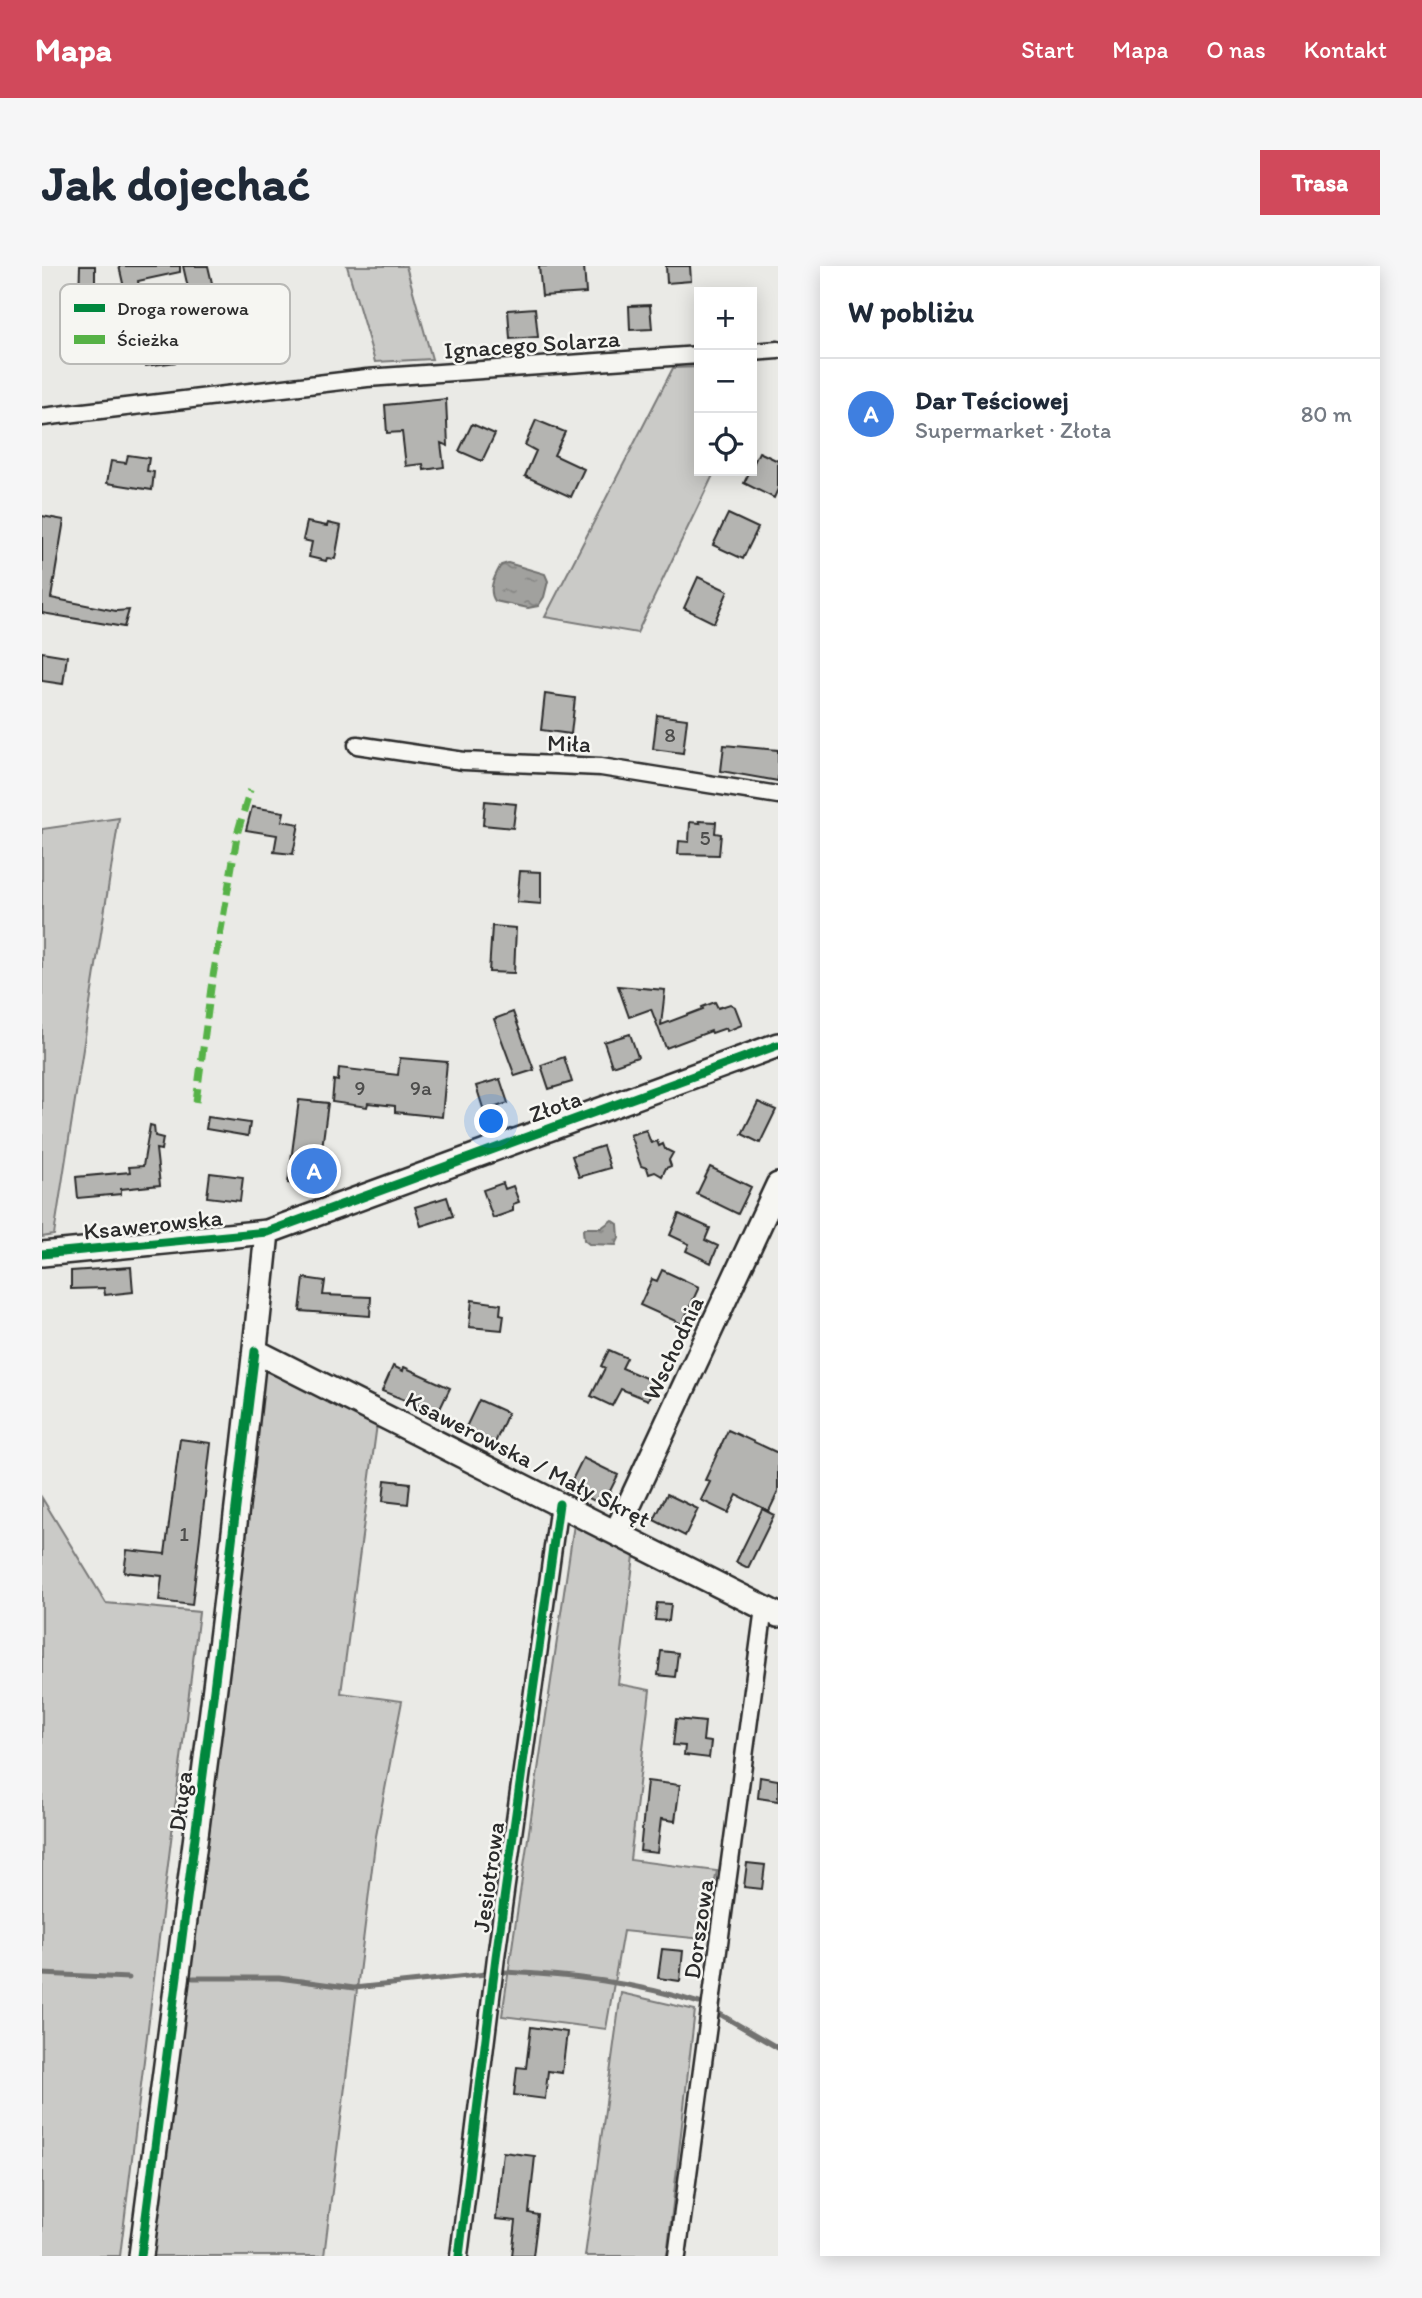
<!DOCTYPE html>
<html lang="pl">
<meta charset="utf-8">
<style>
body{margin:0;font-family:Itim,sans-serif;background:#f6f6f7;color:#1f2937}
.controls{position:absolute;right:21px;top:21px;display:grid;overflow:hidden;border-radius:0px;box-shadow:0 4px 18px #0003}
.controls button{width:63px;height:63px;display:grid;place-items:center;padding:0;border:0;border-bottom:2px solid #e0e1e3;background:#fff;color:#1f2937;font:35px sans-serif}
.you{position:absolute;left:450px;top:856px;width:24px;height:24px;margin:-18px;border:5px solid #fff;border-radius:50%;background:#1a73e8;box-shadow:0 0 0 10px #1a73e833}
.badge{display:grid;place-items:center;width:46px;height:46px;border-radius:50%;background:#d1495b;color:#fff;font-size:23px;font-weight:700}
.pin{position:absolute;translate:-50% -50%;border:4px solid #fff;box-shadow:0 2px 7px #0006}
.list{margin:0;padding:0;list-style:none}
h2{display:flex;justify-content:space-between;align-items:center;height:91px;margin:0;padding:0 28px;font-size:30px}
h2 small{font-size:23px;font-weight:400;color:#747a83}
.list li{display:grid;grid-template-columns:46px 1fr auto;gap:21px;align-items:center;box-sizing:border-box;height:112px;padding:0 28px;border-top:2px solid #e0e1e3}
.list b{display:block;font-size:26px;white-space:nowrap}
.list p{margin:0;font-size:23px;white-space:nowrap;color:#747a83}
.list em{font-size:23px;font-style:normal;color:#747a83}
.icon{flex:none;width:38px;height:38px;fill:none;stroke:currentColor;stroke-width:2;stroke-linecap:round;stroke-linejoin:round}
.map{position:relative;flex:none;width:736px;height:1990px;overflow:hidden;border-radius:0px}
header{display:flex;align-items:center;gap:42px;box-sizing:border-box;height:98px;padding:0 35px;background:#d1495b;color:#fff}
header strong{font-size:33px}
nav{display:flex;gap:38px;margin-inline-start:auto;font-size:24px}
.intro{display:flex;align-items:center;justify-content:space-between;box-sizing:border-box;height:168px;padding:0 42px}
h1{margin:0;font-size:49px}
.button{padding:18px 32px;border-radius:0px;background:#d1495b;color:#fff;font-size:24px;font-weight:700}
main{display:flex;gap:42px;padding:0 42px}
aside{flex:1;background:#fff;border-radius:0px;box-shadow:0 4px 18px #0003}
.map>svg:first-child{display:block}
.grass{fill:#cacac7;stroke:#7a7a79;stroke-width:2}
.water{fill:url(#water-ripples);stroke:#727270;stroke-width:2}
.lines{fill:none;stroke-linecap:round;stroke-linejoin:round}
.stream{stroke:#727270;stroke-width:5}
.building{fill:#b4b4b1;stroke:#2b2b2b;stroke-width:2}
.street-casing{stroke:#2b2b2b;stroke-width:21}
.secondary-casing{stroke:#2b2b2b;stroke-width:28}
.street{stroke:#f6f6f2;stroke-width:16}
.secondary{stroke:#f6f6f2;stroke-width:23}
.quiet{stroke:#56b246;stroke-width:7;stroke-dasharray:14 7;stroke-linecap:butt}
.cycleway-casing{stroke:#f6f6f2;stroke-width:13}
.cycleway{stroke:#00873e;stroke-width:9}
.labels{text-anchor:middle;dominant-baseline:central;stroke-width:5;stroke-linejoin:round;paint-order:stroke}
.number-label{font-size:21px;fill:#4d4d4c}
.street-label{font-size:24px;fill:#2b2b2b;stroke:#f6f6f2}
.key{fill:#f6f6f2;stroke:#b9b9b6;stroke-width:2}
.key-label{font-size:19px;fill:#2b2b2b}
</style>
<header>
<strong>Mapa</strong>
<nav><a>Start</a><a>Mapa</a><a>O nas</a><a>Kontakt</a></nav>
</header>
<div class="intro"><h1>Jak dojechać</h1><a class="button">Trasa</a></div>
<main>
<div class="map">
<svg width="736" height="1990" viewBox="0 0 736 1990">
<defs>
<pattern id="water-ripples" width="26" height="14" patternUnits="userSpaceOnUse" patternTransform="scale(1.75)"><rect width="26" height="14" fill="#a1a19e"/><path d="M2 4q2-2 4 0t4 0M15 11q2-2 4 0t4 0" fill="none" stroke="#838381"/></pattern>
</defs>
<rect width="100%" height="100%" fill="#eaeae6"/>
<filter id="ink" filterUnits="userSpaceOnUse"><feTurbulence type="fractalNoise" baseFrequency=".0143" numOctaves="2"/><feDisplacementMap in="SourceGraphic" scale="14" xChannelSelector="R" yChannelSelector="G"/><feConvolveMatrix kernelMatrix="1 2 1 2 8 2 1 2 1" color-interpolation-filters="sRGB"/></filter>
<g filter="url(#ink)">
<path class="grass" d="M 305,0 L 364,0 L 390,93 L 333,96 Z
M 657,101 L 657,205 L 673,205 L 595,367 L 503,351 L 631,102 Z
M 77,552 L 12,969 L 0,971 L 0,563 Z
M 223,1100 L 335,1158 L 299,1427 L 360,1435 L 334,1570 L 282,1990 L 111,1990 Z
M 0,1232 L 64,1337 L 157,1346 L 78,1990 L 0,1990 Z
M 532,1258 L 592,1290 L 576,1418 L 608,1424 L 588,1594 L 675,1605 L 661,1673 L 581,1665 L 564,1763 L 460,1750 Z
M 579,1727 L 653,1744 L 625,1990 L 543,1990 Z"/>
<path class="water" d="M 466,297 L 503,308 L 506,315 L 502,331 L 496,340 L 486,342 L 453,335 C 445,323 453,310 459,299 Z
M 570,954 L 576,958 L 577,972 L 574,979 L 547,978 L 542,974 L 541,964 L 544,962 L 559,962 Z"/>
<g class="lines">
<path class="stream" d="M 462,1706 C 529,1709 592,1716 657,1737
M 0,1708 L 87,1712
M 151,1712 L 237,1712 L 312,1722 L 444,1708
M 676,1747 L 736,1782"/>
</g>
<path class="building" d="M 38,0 L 53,0 L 53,32 L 37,32 Z
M 77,0 L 138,0 L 138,6 L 96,15 L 97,22 L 83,26 Z
M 141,0 L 166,0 L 182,68 L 158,73 Z
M 497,0 L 542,0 L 544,27 L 500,30 Z
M 624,0 L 648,0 L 649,15 L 625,17 Z
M 608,39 L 610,63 L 588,64 L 587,40 Z
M 493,42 L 496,71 L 468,73 L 466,44 Z
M 132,67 L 136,96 L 104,100 L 100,72 Z
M 404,133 L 406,180 L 399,177 L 402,201 L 382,204 L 381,198 L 364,200 L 360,166 L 345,167 L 343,139 Z
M 494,154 L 523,166 L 512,189 L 542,203 L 529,231 L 483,210 L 494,185 L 483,179 Z
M 430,158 L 453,168 L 440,195 L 417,185 Z
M 717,186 L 736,195 L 736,223 L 732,232 L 702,217 Z
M 86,189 L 107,192 L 105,205 L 112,206 L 110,224 L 65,217 L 69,195 L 84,197 Z
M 686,248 L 716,262 L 701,293 L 671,279 Z
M 0,250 L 22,254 L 9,332 L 74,345 L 87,344 L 82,361 L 0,347 Z
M 265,256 L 285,260 L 286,257 L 299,260 L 293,293 L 285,292 L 284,295 L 267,291 L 270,276 L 261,274 Z
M 656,311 L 686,325 L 672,357 L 642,342 Z
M 0,386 L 25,390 L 21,418 L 0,415 Z
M 503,428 L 533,432 L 529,468 L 499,464 Z
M 615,449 L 645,453 L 641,487 L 611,483 Z
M 682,479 L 736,484 L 736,515 L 679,505 Z
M 443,535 L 474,538 L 471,562 L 441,559 Z
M 210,541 L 242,546 L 240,555 L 257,558 L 251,588 L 232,586 L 235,569 L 204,564 Z
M 657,555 L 674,556 L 673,567 L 679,568 L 677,589 L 636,588 L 637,575 L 647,576 L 648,556 L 658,557 Z
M 478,605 L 499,606 L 499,638 L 475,636 Z
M 450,660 L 474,662 L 472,707 L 447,706 Z
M 576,720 L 623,724 L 619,759 L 661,743 L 660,741 L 673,736 L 676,742 L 688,738 L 693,741 L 700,759 L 685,765 L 684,762 L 670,767 L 669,765 L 624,782 L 609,743 L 587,751 Z
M 471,746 L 492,804 L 473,810 L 452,753 Z
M 588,768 L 596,791 L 570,800 L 562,776 Z
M 522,791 L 530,816 L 507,823 L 499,799 Z
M 358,792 L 405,796 L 400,851 L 353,846 L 353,840 L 326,837 L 325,841 L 290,836 L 292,814 L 296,815 L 297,802 L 356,809 Z
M 458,813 L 466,837 L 442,845 L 434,820 Z
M 257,834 L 286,837 L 275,920 L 246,917 Z
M 716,836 L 734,844 L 718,877 L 700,868 Z
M 166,851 L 208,857 L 206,870 L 164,863 Z
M 108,859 L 112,860 L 113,870 L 121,872 L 119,884 L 114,883 L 118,919 L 79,923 L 79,928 L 36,932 L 34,911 L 88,906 L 87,901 L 101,900 Z
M 604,864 L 609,877 L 615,875 L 617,880 L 621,878 L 623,883 L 631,887 L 627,894 L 629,900 L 624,902 L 620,910 L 613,906 L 607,908 L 605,902 L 599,900 L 588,869 Z
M 561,880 L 568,902 L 537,911 L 530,890 Z
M 668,901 L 709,921 L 696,948 L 655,928 Z
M 168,907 L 201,911 L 198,935 L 165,931 Z
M 461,917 L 463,923 L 471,920 L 477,936 L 471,938 L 471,945 L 451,952 L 441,924 Z
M 405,931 L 411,950 L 379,960 L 373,941 Z
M 637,948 L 668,962 L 663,974 L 676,980 L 669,997 L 644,985 L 647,978 L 628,969 Z
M 89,1001 L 91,1026 L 63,1029 L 62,1022 L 29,1023 L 29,1005 Z
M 620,1004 L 657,1021 L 640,1058 L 598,1039 L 610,1013 L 615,1015 Z
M 262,1012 L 283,1015 L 281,1029 L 329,1031 L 328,1050 L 258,1045 Z
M 430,1034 L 459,1038 L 458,1048 L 462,1049 L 460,1064 L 427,1061 Z
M 567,1084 L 585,1092 L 580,1102 L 613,1116 L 606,1134 L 579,1123 L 570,1140 L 549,1130 L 563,1102 L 559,1100 Z
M 351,1100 L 361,1105 L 362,1101 L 408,1122 L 396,1147 L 340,1125 Z
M 437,1134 L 466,1147 L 453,1177 L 423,1163 Z
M 686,1164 L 736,1187 L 736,1226 L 727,1245 L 695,1229 L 686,1247 L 659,1234 L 668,1216 L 663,1214 Z
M 138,1173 L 169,1177 L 150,1339 L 117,1335 L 120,1310 L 82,1306 L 85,1284 L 123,1288 Z
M 541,1192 L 576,1209 L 561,1239 L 526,1222 Z
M 343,1214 L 368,1217 L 366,1238 L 341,1235 Z
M 625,1228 L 656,1243 L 643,1270 L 612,1254 Z
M 720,1243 L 732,1249 L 706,1302 L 694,1296 Z
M 615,1337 L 629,1338 L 627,1355 L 613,1354 Z
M 619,1385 L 636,1387 L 633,1411 L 616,1409 Z
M 634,1453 L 663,1456 L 661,1475 L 669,1476 L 667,1492 L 642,1489 L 643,1480 L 631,1479 Z
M 718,1511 L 736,1514 L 736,1535 L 716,1532 Z
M 605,1515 L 638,1519 L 633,1555 L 619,1553 L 615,1587 L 598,1585 Z
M 705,1597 L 723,1599 L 720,1623 L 702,1621 Z
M 620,1683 L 641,1685 L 638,1715 L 616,1712 Z
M 489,1761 L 525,1766 L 520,1807 L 506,1805 L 503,1833 L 472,1829 L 475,1801 L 484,1802 Z
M 461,1886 L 493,1890 L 487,1947 L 496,1949 L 491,1990 L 470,1990 L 474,1955 L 454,1953 Z"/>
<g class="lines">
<defs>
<path id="street" d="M 710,86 L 736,84
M 0,151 L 325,112 L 657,89
M 315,479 L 422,495 L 559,501 L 736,529
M 417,1990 L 454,1691 L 517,1238
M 635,1990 L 722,1342"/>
<path id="secondary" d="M 0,988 L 225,966 L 736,779
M 213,1085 L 736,1349
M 574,1267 L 736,919
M 99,1990 C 143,1649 191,1308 225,966"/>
</defs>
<use href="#street" class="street-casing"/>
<use href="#secondary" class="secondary-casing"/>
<use href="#street" class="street"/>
<use href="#secondary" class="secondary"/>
<path class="quiet" d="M 154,836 L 169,722 L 196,565 L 208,524"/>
<defs>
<path id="cycleway" d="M 0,988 L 225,966 L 736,779
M 99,1990 L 172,1423 L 213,1085
M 417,1990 L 454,1691 L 517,1238"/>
</defs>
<use href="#cycleway" class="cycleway-casing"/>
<use href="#cycleway" class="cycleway"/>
</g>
</g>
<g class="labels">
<g class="number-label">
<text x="628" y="468">8</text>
<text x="663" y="571">5</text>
<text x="318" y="821">9</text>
<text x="379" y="821">9a</text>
<text x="142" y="1267">1</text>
</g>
<g class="street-label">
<text transform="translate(490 78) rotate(-4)">Ignacego Solarza</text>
<text transform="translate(527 477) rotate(2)">Miła</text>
<text transform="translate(513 840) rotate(-20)">Złota</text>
<text transform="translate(111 958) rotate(-6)">Ksawerowska</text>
<text transform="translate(631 1082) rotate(-65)">Wschodnia</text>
<text transform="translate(486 1193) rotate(27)">Ksawerowska / Mały Skręt</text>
<text transform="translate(138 1535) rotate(-83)">Długa</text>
<text transform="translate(446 1611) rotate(-82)">Jesiotrowa</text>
<text transform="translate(656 1663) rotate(-82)">Dorszowa</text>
</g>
</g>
<rect x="18" y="18" width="230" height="80" rx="10" class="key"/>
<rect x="32" y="38" width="31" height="8" fill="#00873e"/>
<rect x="32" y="69" width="31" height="9" fill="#56b246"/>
<g class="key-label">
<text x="75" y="49">Droga rowerowa</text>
<text x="75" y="80">Ścieżka</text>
</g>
</svg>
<div class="controls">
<button>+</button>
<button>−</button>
<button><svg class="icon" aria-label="locate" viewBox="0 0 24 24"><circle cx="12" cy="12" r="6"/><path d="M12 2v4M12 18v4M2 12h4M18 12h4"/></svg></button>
</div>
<div class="you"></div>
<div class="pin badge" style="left:272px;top:905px;background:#3f7fe0">A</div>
</div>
<aside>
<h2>W pobliżu<small></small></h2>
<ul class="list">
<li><span class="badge" style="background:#3f7fe0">A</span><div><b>Dar Teściowej</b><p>Supermarket · Złota</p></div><em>80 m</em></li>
</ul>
</aside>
</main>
